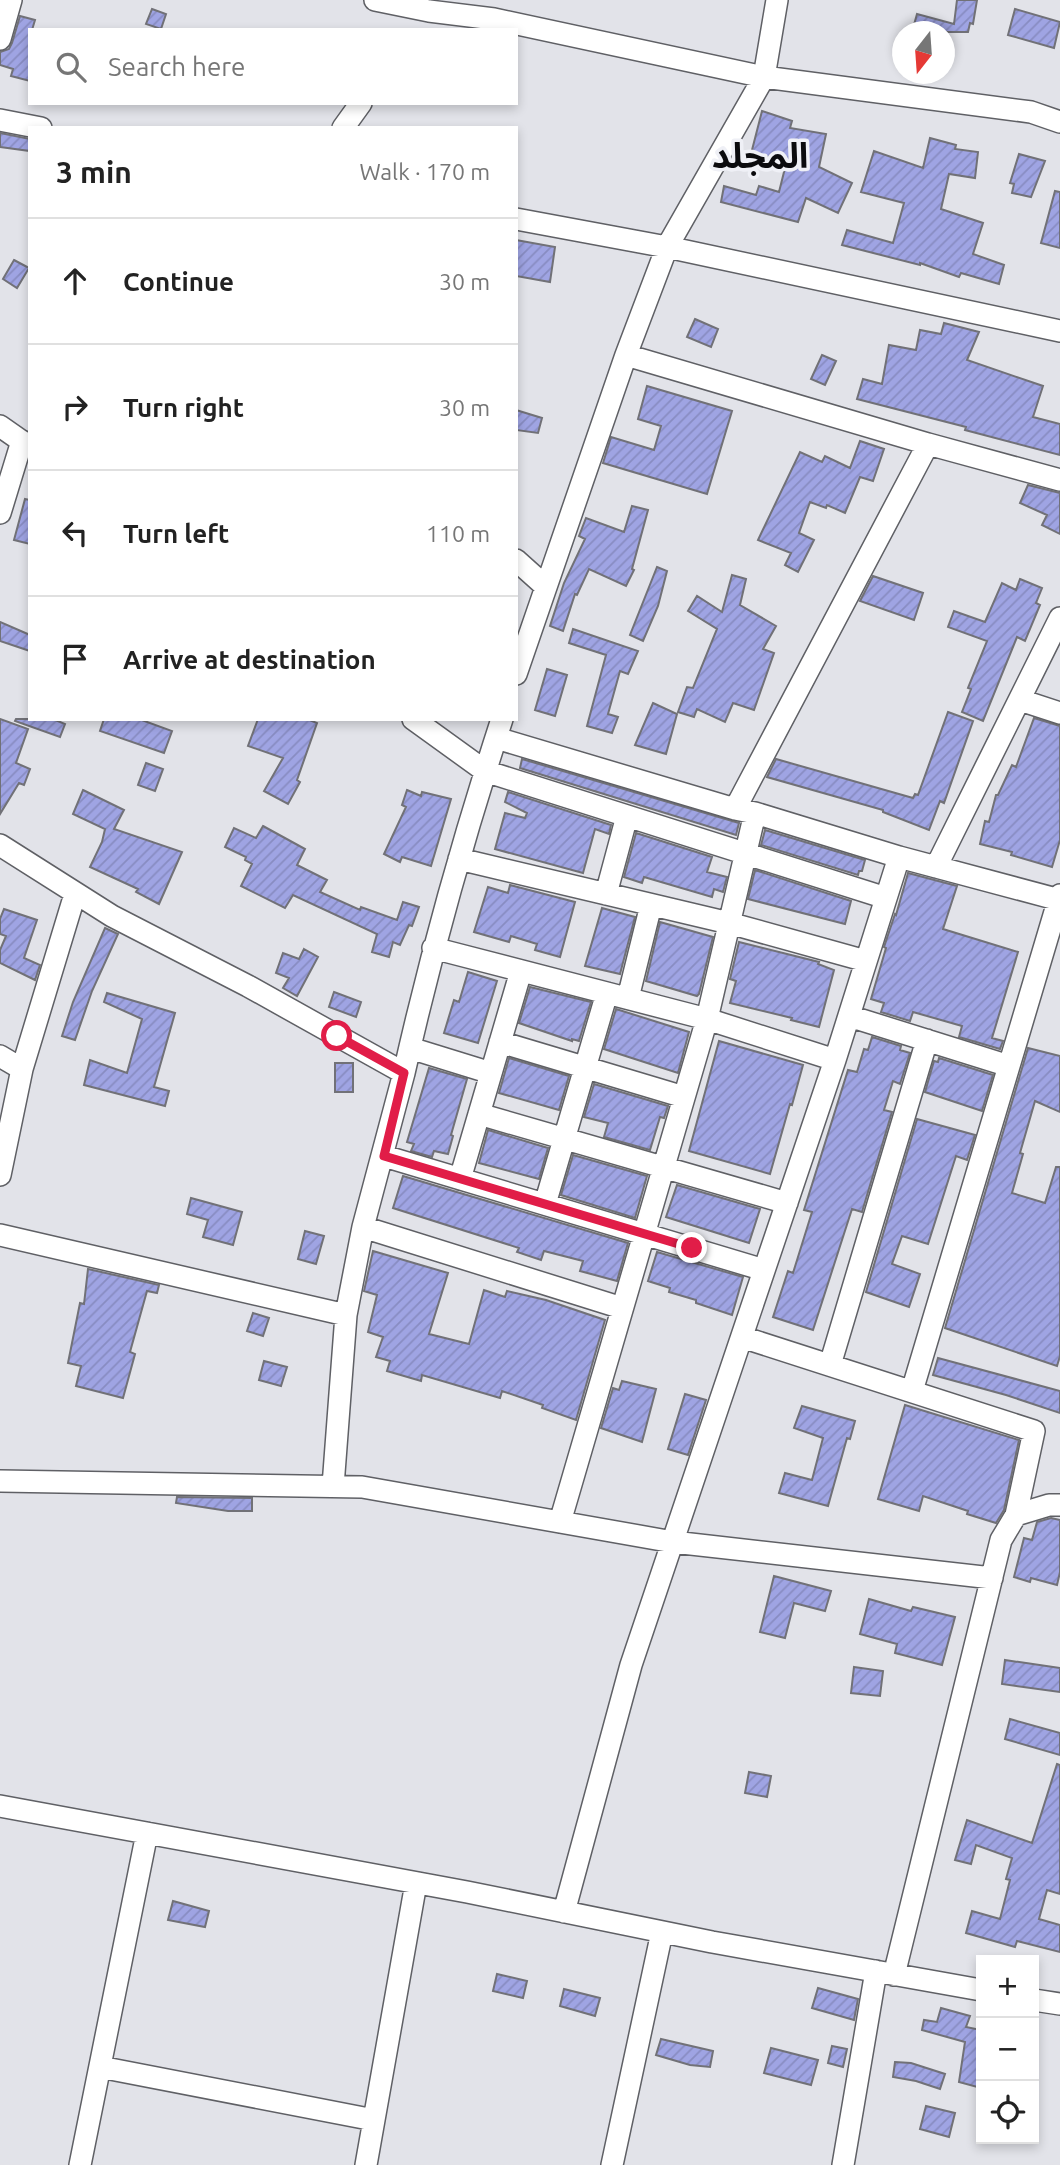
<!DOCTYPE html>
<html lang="en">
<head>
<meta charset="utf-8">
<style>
  :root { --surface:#fff; --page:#f2f2f2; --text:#222; --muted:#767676; --line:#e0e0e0 }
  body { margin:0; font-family:Ubuntu,"Noto Sans Arabic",sans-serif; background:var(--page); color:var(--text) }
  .controls { position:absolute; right:21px; bottom:21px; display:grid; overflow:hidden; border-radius:0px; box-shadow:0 4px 10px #0003 }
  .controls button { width:63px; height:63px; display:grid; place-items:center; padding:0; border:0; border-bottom:2px solid var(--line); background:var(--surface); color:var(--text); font:35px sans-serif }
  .compass { position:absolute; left:892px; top:21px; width:63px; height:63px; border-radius:50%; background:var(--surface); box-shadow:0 4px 10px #0003; rotate:197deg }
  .stop { position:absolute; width:21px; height:21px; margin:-16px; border:5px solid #e11d48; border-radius:50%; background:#fff }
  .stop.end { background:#e11d48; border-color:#fff; box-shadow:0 2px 7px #0008 }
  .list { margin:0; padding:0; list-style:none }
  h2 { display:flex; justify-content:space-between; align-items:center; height:91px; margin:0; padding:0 28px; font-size:30px }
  h2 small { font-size:23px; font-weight:400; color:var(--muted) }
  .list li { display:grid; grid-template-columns:46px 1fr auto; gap:21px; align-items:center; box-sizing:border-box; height:126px; padding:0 28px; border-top:2px solid var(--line) }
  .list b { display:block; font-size:26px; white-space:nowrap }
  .list em { font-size:23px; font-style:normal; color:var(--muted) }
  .icon { flex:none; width:38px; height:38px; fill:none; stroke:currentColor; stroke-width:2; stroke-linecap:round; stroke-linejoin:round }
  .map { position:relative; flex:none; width:1060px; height:2165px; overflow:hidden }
  .search { position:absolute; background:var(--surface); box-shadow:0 4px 10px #0003; left:28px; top:28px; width:490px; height:77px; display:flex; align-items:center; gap:18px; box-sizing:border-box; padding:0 24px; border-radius:0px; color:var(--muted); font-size:26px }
  .panel { position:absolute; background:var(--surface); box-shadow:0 4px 10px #0003; left:28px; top:126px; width:490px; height:595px; border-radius:0px }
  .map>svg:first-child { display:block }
</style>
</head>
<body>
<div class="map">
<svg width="1060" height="2165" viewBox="0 0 1060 2165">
  <defs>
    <pattern id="building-hatch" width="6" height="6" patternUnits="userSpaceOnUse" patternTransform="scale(1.75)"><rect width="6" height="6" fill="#9fa4e3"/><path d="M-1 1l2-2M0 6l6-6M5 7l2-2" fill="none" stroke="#888cc2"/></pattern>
  </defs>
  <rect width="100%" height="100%" fill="#e2e3e9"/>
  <!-- building -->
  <path fill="url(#building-hatch)" stroke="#717177" stroke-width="2" d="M957,0H977L973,24L970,23L968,32H912L917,14L954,24Z
    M152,9L166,14L161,29L146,24Z
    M1015,9L1060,22L1054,48L1008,35Z
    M20,16L35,20L32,30H30V81L11,76L13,69L0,65V52L9,49L12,43Z
    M762,111L792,121L790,128L826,134L819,167L852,183L838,213L806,198L798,222L721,202L724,186L756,195L759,186L779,192L787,160L751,154Z
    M0,133L30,139V151L0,147Z
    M930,138L956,145L955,149L978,152L975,178L949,174L941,209L983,223L973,254L1004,265L999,284L961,273L959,277L920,263V265L842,245L847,230L893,243L904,203L861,192L874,151L923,168Z
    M1019,154L1045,161L1031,197L1012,193L1014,184L1010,183Z
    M1055,191L1060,192V248L1041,243Z
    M516,240L555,247L550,282L516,276Z
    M14,260L29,268L17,288L3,279Z
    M695,319L718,329L711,347L687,337Z
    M944,323L979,332L967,360L1043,386L1033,417L1060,424V455L965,430L966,427L857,399L863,379L882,384L889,345L916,350L920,330L941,334Z
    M822,355L836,361L825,385L811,379Z
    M647,386L732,411L707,494L603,463L611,437L654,450L661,426L638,419Z
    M516,410L542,418L538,433L516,430Z
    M860,441L884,449L873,481L860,477L845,513L827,505L826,508L810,502L799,533L814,540L798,572L785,565L791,553L758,540L800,452L822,462L825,456L850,468Z
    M1028,485L1060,493V534L1042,525L1047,515L1020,503Z
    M25,499L30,500V544L14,540Z
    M632,506L648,510L632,569L634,570L626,586L589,569L577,595L575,594L563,631L550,626L564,583L585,539L579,536L586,518L624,532Z
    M657,567L667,571L658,606L643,641L630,635Z
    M732,575L746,579L740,605L776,626L763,649L774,653L754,710L733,703L725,722L697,709L694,717L678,712L687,687L693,688L717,629L688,611L697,596L722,612Z
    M873,576L923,593L914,620L860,601Z
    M1020,579L1042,588L1036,603L1040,605L1025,641L1017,637L983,721L962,712L971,689L968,688L987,641L948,627L954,611L985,622L1002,583L1016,590Z
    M0,622L30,635V651L0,641Z
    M573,629L638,651L628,674L620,671L608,714L618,717L612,733L587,726L606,655L569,643Z
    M547,669L567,675L555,716L535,710Z
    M653,703L677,714L666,754L635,745Z
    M948,712L973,721L944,803L940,801L929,830L883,812V810L767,777L776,759L913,798L915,794L918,795Z
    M1034,718L1060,726V840L1052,867L1011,855L1012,852L980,844L985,821L989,822L996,795H998L1012,765L1016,767Z
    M0,719L28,729L16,763L30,769L24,785L19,783L0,814Z
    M16,719H53L65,724L60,737L15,721Z
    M104,719H139L172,731L164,753L100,731Z
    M258,719H307L317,723L297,780L300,782L288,804L264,791L283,758L248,746Z
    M522,759L739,823L736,835L520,768Z
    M146,763L163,769L155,791L138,785Z
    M83,790L124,810L114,829L182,852L159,904L136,892L138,889L90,867L102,842L105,829L73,814Z
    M407,790L421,796L422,792L451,799L431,866L402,857L400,862L384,854L406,807L402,805Z
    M508,792L611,825L609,834L595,829L583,873L495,849L505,813L525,818L527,813L505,802Z
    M263,826L305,849L297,865L327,880L320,892L360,910L361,907L397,920L403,902L419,907L412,926L409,925L400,945L393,942L389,957L372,952L377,934L293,895L285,908L241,886L252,864L245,860L246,857L225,847L234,828L256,838Z
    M765,830L865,860L862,871H859L858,875L761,845Z
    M636,833L712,857L707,872L727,877L723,892L714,889L712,897L644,877L642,883L624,877Z
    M755,870L851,901L845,924L748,899Z
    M908,873L957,886L943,929L1018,952L992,1038L1003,1041L1000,1049L959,1037L962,1026L913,1012L910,1021L881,1012L884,1003L871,999L886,948L884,947L895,914L896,915Z
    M510,885L575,902L560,957L535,950L537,944L511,936L509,942L474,932L488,887L508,893Z
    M602,908L635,917L620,974L585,966Z
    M4,909L37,920L24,958L40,965L35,980L0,963V950L6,936L0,934V919Z
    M660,922L713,937L699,994L697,996L646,981Z
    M105,928L118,934L92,991L75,1040L62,1036L73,1002Z
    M739,942L819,962L818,964L834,970L819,1027L791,1020L792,1018L730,1003L736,981L730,979Z
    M304,949L318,957L297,996L283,988L289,978L276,973L283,953L299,959Z
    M468,972L497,981L478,1043L444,1033L454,1000L459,1002Z
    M530,987L591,1002L579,1041L572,1039V1041L519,1023Z
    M334,992L361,1002L356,1017L329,1007Z
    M107,993L175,1013L154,1087L169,1091L165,1106L84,1085L90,1060L127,1073L142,1019L104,1002Z
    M616,1009L689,1032L678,1073L604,1049Z
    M872,1037L901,1046L900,1050L910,1053L900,1084L893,1081L884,1110L892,1112L862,1212L852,1209L813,1330L773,1317L788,1271L793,1273L812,1212L804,1210L848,1070L857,1072L864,1049L868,1050Z
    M719,1041L803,1065L792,1105L790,1104L770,1174L689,1151Z
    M1028,1048L1060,1056V1112L1035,1101L1020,1153L1023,1154L1012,1193L1045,1203L1056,1167H1060V1356L1057,1366L945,1328Z
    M509,1058L569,1076L559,1110L499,1093Z
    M939,1058L993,1075L982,1111L925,1092L934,1061L938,1062Z
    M335,1063H353V1092H335Z
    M429,1068L467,1079L451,1135L453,1136L448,1154L434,1151L432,1157L411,1151L414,1144L407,1142Z
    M594,1084L668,1106L664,1118L660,1117L650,1150L604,1137L608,1123L584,1117Z
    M917,1119L975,1135L967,1160L956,1156L928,1244L902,1236L892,1264L920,1274L909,1307L866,1292Z
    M488,1130L548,1148L539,1179L479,1163Z
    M573,1155L647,1176L635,1218L561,1195Z
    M403,1176L628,1243L617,1281L580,1271L583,1261L544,1251L541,1260L517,1252L519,1248L393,1208Z
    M677,1185L760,1209L749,1243L666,1217Z
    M191,1198L242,1212L233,1245L203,1237L208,1220L187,1214Z
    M305,1231L324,1236L316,1264L298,1259Z
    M373,1251L448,1273L429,1334L469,1344L484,1290L505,1297L507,1291L546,1300L605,1320L576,1420L542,1408L543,1405L502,1391L500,1398L422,1375L421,1381L387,1371L390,1361L376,1357L383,1337L368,1332L377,1295L364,1291Z
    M657,1252L743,1277L732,1315L696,1303V1300L669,1292L670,1288L648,1281Z
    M88,1269L159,1285L157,1293L147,1291L130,1352L135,1354L123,1398L76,1386L81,1366L68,1363L80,1303L84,1304Z
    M253,1313L269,1318L263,1336L247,1331Z
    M938,1358L1060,1391V1413L1006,1395L933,1375Z
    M264,1361L287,1367L281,1386L259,1380Z
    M622,1381L656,1389L642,1442L601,1428L613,1388L619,1390Z
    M685,1394L706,1400L688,1455L668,1449Z
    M905,1405L1019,1440L1004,1510L996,1523L967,1514L968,1511L923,1496L919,1511L878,1499Z
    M802,1406L855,1421L850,1439L847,1438L828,1506L779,1493L785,1473L812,1480L823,1438L794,1428Z
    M177,1497L252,1498V1511H228L176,1503Z
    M1051,1518L1060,1520V1572L1057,1585L1031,1578L1030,1582L1014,1577L1024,1538L1032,1540L1037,1522Z
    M774,1576L831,1591L825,1611L794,1603L785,1638L760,1632Z
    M869,1599L911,1611L913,1607L955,1617L942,1665L895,1653L897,1644L860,1634Z
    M1005,1660L1060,1668V1692L1002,1684Z
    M854,1667L883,1671L880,1696L851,1693Z
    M1010,1719L1060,1733V1755L1005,1739Z
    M1057,1764L1060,1765V1894L1047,1890L1039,1919L1060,1925V1952L1017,1941L1015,1947L966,1933L972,1911L1000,1919L1010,1880L1006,1879L1012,1858L976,1845L971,1864L955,1860L967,1820L1032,1843Z
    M749,1772L771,1776L767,1797L745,1793Z
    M173,1901L209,1911L205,1927L168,1920Z
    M497,1974L527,1981L523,1998L493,1991Z
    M818,1988L858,1999L854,2020L812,2008Z
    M564,1989L600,1998L595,2016L560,2006Z
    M941,2008L970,2016L966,2027L981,2030V2088L959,2082L965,2042L922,2030L924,2020L937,2022Z
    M661,2039L713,2051L710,2067L690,2065L656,2055Z
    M832,2046L847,2049L843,2067L828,2063Z
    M771,2048L818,2060L811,2085L764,2073Z
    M895,2062L911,2063L945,2074L940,2089L916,2081L893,2077Z
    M926,2106L955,2113L949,2137L920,2129Z"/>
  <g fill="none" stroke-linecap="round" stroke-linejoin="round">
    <defs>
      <path id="minor" d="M375,0L429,11L494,19L764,77L1031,112L1060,122
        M0,39L11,0
        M0,120L41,128
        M343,128L361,103
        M516,219L667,247L1060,331
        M626,355L928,444
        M0,426L30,447
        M0,513L22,441
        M516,560L545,586
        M516,674L626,355L667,247L764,77L777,0
        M1020,700L1060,713
        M413,719L485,771L886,898
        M496,738L735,809L755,813L899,857L1060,900
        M735,809L928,444L1060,480
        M0,845L112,916L248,986L404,1073C431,953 464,836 502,719
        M459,859L729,923L866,961
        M936,867L1060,618
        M606,894L627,816
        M433,948L707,1019L835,1060
        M628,998L651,905
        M849,1016L1009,1066
        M500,1042L684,1097
        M410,1048L491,1073
        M0,1056L22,1069
        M479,1114L787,1203
        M384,1156L764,1270
        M0,1175L22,1069L75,894
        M460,1179L521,971
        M545,1204L607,993
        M363,1227L404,1073
        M0,1235L346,1315
        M742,1337L1034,1431L1016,1515
        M830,1365L927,1040
        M912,1391L1060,895
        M0,1481L362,1487L673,1542L992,1578
        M333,1486L346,1315L363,1227L622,1308
        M560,1522L707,1019L755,813
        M0,1806L467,1892L712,1942L981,1990
        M564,1912L631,1665L835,1060L899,857
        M894,1975L1001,1540L1016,1515L1049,1505H1060
        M1034,2000L1060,2004
        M100,2067L374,2120
        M80,2165L147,1833
        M366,2165L416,1883
        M612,2165L662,1932
        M843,2165L876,1971"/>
    </defs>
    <!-- minor casing -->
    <use href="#minor" stroke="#5f6065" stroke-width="24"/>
    <!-- minor -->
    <use href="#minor" stroke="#fff" stroke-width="21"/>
  </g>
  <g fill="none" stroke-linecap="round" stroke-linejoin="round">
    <!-- route -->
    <path stroke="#e11d48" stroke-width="9" d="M337,1036L404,1073L384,1156L692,1248"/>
  </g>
  <g text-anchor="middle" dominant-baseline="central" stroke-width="7" stroke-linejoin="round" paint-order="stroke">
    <!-- town labels -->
    <g font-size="35" font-weight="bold" fill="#0b0b0e" stroke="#eff0f6">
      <text x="760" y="155">المجلد</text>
    </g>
  </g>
</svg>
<div class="controls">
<button>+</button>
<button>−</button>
<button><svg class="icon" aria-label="locate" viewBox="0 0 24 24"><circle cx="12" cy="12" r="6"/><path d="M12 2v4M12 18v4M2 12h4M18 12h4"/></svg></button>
</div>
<svg class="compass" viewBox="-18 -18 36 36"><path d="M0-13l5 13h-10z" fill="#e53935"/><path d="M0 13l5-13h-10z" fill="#767676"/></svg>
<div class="stop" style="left:337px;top:1036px"></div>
<div class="stop end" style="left:692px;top:1248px"></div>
<div class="search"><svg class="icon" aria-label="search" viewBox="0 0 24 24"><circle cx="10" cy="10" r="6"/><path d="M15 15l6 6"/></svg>Search here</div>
<section class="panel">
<h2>3 min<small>Walk · 170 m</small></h2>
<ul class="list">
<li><svg class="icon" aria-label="ahead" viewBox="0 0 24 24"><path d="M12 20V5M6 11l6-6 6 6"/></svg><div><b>Continue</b></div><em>30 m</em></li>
<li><svg class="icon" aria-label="right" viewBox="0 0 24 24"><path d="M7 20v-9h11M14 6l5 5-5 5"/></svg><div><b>Turn right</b></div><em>30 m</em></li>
<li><svg class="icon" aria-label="left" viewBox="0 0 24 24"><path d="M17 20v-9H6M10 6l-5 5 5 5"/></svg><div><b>Turn left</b></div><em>110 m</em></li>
<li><svg class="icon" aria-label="arrive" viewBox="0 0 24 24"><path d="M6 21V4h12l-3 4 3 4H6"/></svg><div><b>Arrive at destination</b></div></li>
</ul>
</section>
</div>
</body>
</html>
